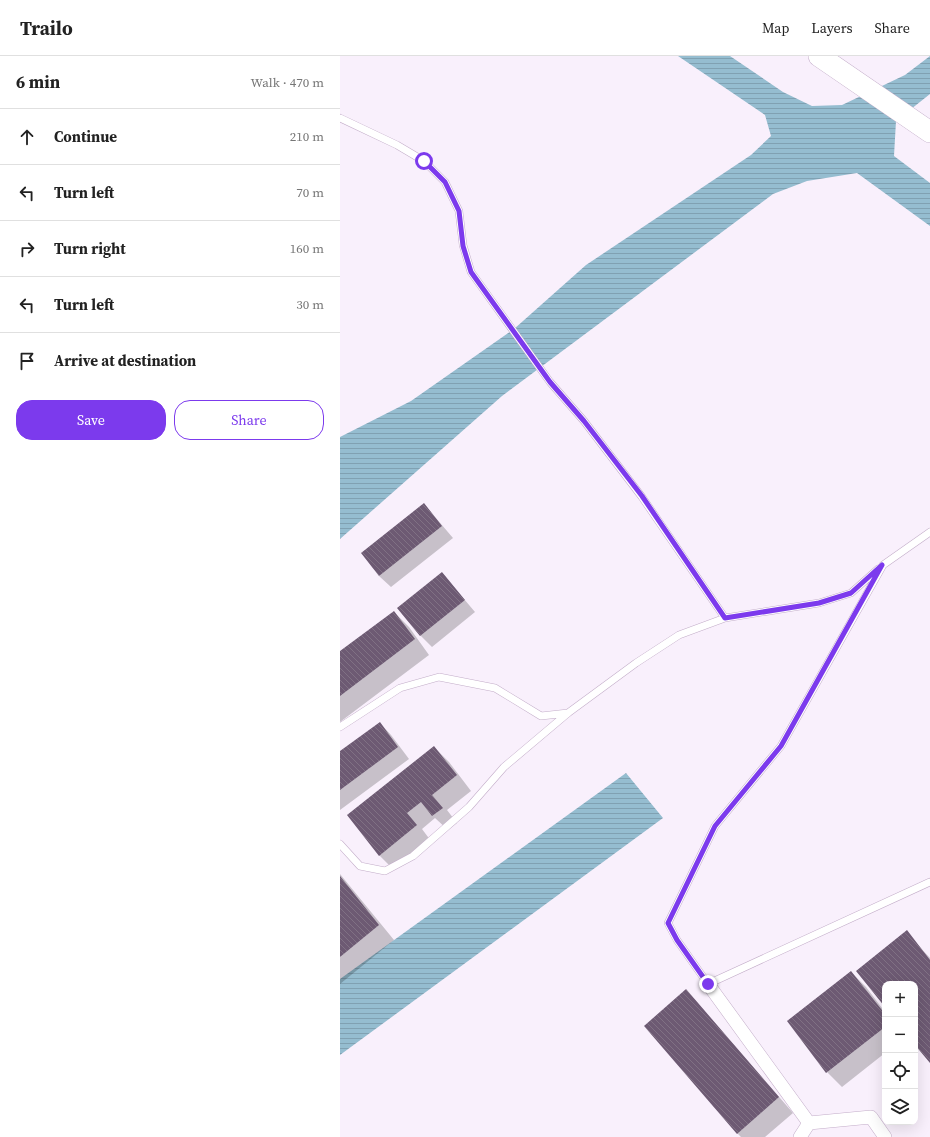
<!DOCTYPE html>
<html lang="en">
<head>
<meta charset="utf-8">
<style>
  :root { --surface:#fff; --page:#f2f2f2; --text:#222; --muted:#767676; --line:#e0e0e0; --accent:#7c3aed }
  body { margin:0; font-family:"Source Serif 4",serif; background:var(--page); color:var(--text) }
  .controls { position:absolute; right:12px; bottom:12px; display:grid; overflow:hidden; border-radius:8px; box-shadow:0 4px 16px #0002 }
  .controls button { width:36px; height:36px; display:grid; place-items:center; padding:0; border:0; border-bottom:1px solid var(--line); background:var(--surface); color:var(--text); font:20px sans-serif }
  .stop { position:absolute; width:12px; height:12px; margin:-9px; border:3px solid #7c3aed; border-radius:50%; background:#fff }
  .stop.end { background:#7c3aed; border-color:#fff; box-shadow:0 1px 4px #0008 }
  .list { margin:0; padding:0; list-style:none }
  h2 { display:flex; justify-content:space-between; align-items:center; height:52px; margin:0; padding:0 16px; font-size:17px }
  h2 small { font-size:13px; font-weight:400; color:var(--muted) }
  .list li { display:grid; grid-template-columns:26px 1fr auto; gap:12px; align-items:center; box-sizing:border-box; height:56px; padding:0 16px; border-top:1px solid var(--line) }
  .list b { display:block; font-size:15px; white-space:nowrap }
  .list em { font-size:13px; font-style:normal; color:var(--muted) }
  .actions { display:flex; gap:8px; padding:12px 16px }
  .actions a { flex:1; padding:9px 0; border:1px solid var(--accent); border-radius:16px; text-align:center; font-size:14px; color:var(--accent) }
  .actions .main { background:var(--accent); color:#fff }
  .icon { flex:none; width:22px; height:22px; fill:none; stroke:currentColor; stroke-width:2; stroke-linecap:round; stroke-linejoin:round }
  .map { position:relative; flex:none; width:590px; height:1081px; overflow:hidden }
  header { display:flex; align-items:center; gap:24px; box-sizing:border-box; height:56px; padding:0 20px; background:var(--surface); border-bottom:1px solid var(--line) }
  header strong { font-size:19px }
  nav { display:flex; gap:22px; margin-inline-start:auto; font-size:14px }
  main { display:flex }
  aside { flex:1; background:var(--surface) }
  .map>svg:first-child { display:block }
</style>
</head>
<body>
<header>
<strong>Trailo</strong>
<nav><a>Map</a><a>Layers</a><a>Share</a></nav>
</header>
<main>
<aside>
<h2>6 min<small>Walk · 470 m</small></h2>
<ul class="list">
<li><svg class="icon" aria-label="ahead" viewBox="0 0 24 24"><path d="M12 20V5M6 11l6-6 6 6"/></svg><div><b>Continue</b></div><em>210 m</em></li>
<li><svg class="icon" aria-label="left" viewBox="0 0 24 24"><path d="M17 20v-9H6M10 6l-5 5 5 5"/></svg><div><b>Turn left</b></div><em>70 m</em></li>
<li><svg class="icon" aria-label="right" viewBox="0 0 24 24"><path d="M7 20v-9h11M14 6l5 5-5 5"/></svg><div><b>Turn right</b></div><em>160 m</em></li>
<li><svg class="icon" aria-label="left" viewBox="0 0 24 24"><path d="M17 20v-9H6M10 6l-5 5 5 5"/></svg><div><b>Turn left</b></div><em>30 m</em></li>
<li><svg class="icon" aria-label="arrive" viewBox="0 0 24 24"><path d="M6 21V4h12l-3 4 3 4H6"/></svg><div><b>Arrive at destination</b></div></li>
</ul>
<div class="actions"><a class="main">Save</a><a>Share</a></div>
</aside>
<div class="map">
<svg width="590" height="1081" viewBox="0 0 590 1081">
  <defs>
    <pattern id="water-rules" width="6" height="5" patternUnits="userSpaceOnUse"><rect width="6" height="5" fill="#95bdd0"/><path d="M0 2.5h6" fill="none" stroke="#80a1b2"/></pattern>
    <pattern id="building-back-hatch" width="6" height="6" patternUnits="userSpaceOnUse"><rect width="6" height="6" fill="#6d5a73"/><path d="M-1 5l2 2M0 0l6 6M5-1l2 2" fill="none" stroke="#807184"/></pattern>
  </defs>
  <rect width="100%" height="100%" fill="#f9f0fc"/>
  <!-- water -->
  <path fill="url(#water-rules)" d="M338,0H390L443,36L472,50L502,49L565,19L590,0V38L556,65L554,100L590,127V170L517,117L467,125L433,138L162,340L0,483V381L71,345L174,273L246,209L411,99L431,80L425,59Z
    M286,717L323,762L0,999V923Z"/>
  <!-- shadow -->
  <path fill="#0003" d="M84,448L113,482L51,531L39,520Z
    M102,517L135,556L92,591L80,579Z
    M54,556L69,571L89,599L0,666V597Z
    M40,667L51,679L69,703L0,754V697Z
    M94,691L109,706L131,735L107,754L117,767L108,774L95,762L82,773L91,785L54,814L39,799Z
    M0,818L54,884L0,928Z
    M566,876L590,902V1006L575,987V928H545V950L517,915Z
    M511,916L526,931L545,956V997L502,1031L487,1016Z
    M346,934L453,1057L425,1081H401L397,1077Z"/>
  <!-- building -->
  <path fill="url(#building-back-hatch)" d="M84,447L102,470L39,520L21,497Z
    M102,516L125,544L80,580L57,552Z
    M54,555L75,583L0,640V595Z
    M40,666L58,691L0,734V695Z
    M94,690L117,719L92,739L103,752L92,760L81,746L67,757L77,769L39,800L7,759Z
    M0,820L39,869L0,901Z
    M567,874L590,904V1007L575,989V928H545V951L516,915Z
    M511,915L545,958V971L486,1017L447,965Z
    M346,933L439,1041L397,1078L304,970Z"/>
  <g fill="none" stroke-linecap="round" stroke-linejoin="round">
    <defs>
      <path id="lane" d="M0,62L57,89L84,105L105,126L119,155L123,189L131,216L210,326L244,365L302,441L385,562
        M590,476L543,509L441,690L375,770L328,867L337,884L368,928L590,826
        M0,671L60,632L99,621L155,632L201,660L228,657
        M0,788L20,810L45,815L73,800L129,751L164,711L228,657L296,607L339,579L385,562L479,547L511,537L538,513"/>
      <path id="street" d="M368,928L469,1067L531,1061L545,1081
        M460,1081L469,1067"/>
      <path id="primary" d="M479,0L590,76"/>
    </defs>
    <!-- lane casing -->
    <use href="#lane" stroke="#c3adc9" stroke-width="8"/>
    <!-- street casing -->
    <use href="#street" stroke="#c3adc9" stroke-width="14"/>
    <!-- primary casing -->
    <use href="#primary" stroke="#c3adc9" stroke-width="22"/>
    <!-- lane -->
    <use href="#lane" stroke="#fff" stroke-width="7"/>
    <!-- street -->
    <use href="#street" stroke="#fff" stroke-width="13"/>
    <!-- primary -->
    <use href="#primary" stroke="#fff" stroke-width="21"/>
  </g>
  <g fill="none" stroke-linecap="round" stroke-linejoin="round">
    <!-- route -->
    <path stroke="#7c3aed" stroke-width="5" d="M84,105L105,126L119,155L123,190L131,216L210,326L244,365L302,440L385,562L479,547L511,537L542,509L441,690L375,770L328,867L337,884L368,928"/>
  </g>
</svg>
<div class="controls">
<button>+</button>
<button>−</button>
<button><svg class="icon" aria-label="locate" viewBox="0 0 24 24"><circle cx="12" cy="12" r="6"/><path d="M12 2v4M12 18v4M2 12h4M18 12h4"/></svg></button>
<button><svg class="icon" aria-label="layers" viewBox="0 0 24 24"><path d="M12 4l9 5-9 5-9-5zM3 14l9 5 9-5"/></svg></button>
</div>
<div class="stop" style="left:84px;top:105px"></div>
<div class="stop end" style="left:368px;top:928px"></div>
</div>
</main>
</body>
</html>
